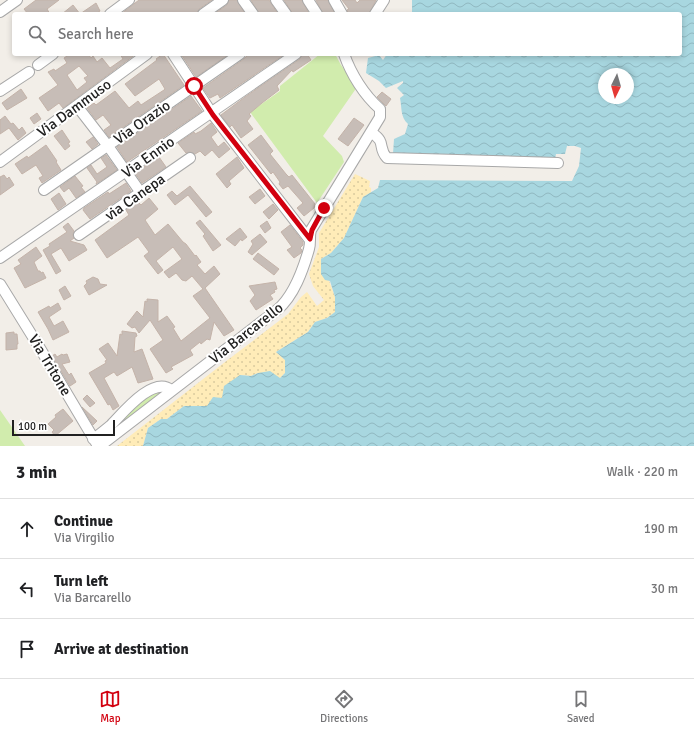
<!DOCTYPE html>
<html lang="en">
<head>
<meta charset="utf-8">
<style>
  :root { --surface:#fff; --page:#f2f2f2; --text:#202124; --muted:#757577; --line:#e0e0e0; --accent:#d2000f }
  body { margin:0; font-family:Signika,sans-serif; background:var(--page); color:var(--text) }
  .compass { position:absolute; left:598px; top:68px; width:36px; height:36px; border-radius:50%; background:var(--surface); box-shadow:0 2px 6px #0003; rotate:185deg }
  .scale { position:absolute; left:12px; bottom:10px; width:103px; box-sizing:border-box; padding-left:4px; border:2px solid #212121; border-top:0; font-size:11px; line-height:14px; white-space:nowrap; color:#212121; -webkit-text-stroke:3px #fff; paint-order:stroke }
  .stop { position:absolute; width:12px; height:12px; margin:-9px; border:3px solid #d2000f; border-radius:50%; background:#fff }
  .stop.end { background:#d2000f; border-color:#fff; box-shadow:0 1px 4px #0008 }
  .list { margin:0; padding:0; list-style:none }
  h2 { display:flex; justify-content:space-between; align-items:center; height:52px; margin:0; padding:0 16px; font-size:17px }
  h2 small { font-size:13px; font-weight:400; color:var(--muted) }
  .list li { display:grid; grid-template-columns:26px 1fr auto; gap:12px; align-items:center; box-sizing:border-box; height:60px; padding:0 16px; border-top:1px solid var(--line) }
  .list b { display:block; font-size:15px; white-space:nowrap }
  .list p { margin:0; font-size:13px; white-space:nowrap; color:var(--muted) }
  .list em { font-size:13px; font-style:normal; color:var(--muted) }
  .icon { flex:none; width:22px; height:22px; fill:none; stroke:currentColor; stroke-width:2; stroke-linecap:round; stroke-linejoin:round }
  .map { position:relative; flex:none; width:694px; height:446px; overflow:hidden }
  .search { position:absolute; background:var(--surface); box-shadow:0 2px 6px #0003; left:12px; right:12px; top:12px; height:44px; display:flex; align-items:center; gap:10px; box-sizing:border-box; padding:0 14px; border-radius:4px; color:var(--muted); font-size:15px }
  .sheet { height:232px; background:var(--surface) }
  nav { display:flex; justify-content:space-around; align-items:center; box-sizing:border-box; height:56px; border-top:1px solid var(--line); background:var(--surface); font-size:11px; color:var(--muted) }
  nav a { display:grid; justify-items:center; gap:2px }
  nav .on { color:var(--accent) }
  .map>svg:first-child { display:block }
</style>
</head>
<body>
<div class="map">
<svg width="694" height="446" viewBox="0 0 694 446">
  <defs>
    <pattern id="sand-dots" width="8" height="8" patternUnits="userSpaceOnUse"><rect width="8" height="8" fill="#ffecb8"/><path d="M2 2h.1M6 6h.1" fill="none" stroke="#daca9e" stroke-width="1.8" stroke-linecap="round"/></pattern>
    <pattern id="water-waves" width="16" height="10" patternUnits="userSpaceOnUse"><rect width="16" height="10" fill="#a8d7e0"/><path d="M0 5q4-4 8 0t8 0" fill="none" stroke="#90b8c0"/></pattern>
  </defs>
  <rect width="100%" height="100%" fill="#f2eee8"/>
  <!-- grass -->
  <path fill="#d1ecad" d="M320,54H335L341,65L355,83V90L323,136L342,156L344,162L317,203L250,112L280,91V86Z
    M158,392L160,394L110,433L141,400Z
    M0,410L25,446H0Z"/>
  <!-- sand -->
  <path fill="url(#sand-dots)" d="M355,174L370,181L369,187L371,188V193L363,197L344,238L331,253L321,259L335,297V312L327,318L315,322L308,332L276,352L285,360V373L280,378L258,373L251,376L240,375L222,398L207,406H184L167,419H161L148,428L143,446H117L225,362L288,314L301,297L307,292L317,306L324,300L313,286L309,274L319,247V233Z"/>
  <!-- water -->
  <path fill="url(#water-waves)" fill-rule="evenodd" d="M412,0H694V446H143L148,428L161,419H167L184,406H207L213,397L222,398L224,386L240,375L251,376L258,373L270,371L280,378L285,373V360L276,352L308,332L315,322L327,318L335,312V297L330,281L325,280L321,274V259L331,253L344,238L363,197L378,188L380,180L572,181L579,166L581,148L575,146H567L565,154H556L555,159L393,154L394,139L405,134L408,124C400,117 402,107 400,98L404,95L397,88L403,83V81L386,88L379,81L366,73L368,58L379,55L383,60L387,54H680V14H412ZM604,74H628V98H604Z"/>
  <!-- building -->
  <path fill="#c7bdb7" stroke="#c4b3a9" fill-rule="evenodd" d="M36,0H59L47,9L50,14H28L24,9Z
    M139,0H212L199,9L197,14H121Z
    M229,0H237L245,14H214L227,5Z
    M251,0H269L278,14H259Z
    M284,0H302L309,14H293Z
    M316,0H328L335,14H323Z
    M342,0H355L357,3L360,0H376L369,14H348L347,10L349,9Z
    M96,3L100,11L95,14H62L73,5L80,14Z
    M70,54H88L91,58L93,56L97,62L102,58L110,68L123,59L120,54H136L63,108L59,103L48,111L39,98L58,85L48,72L54,69L55,71L67,63L64,58ZM79,66L88,76L84,78L87,82L77,90L67,75Z
    M163,54L184,85L109,137L104,130L111,125L103,115L96,120L87,108L94,103L96,105L115,91L129,108L138,101L141,105L164,90L165,89L159,79L135,96L125,84L157,60L156,59Z
    M181,54H229L196,77Z
    M249,54H285L220,98L218,94L210,98L203,88L244,59Z
    M302,54H307L311,60L293,72L292,70L277,86L279,90L262,103L249,114L251,116L247,121L253,129L241,138L232,125L230,127L221,115L245,97L300,59Z
    M21,89L27,98L7,110L2,103Z
    M382,92L391,99L386,106L377,97Z
    M191,96L202,111L127,162L117,147Z
    M37,113L41,119L34,124L30,118Z
    M5,116L11,124L13,123L19,130L22,127L26,133L18,140L9,128L0,134V120Z
    M354,118L364,125L348,146L338,139Z
    M211,123L217,132L211,137L218,147L224,142L230,149L219,158L212,150L205,156L200,151L195,154L190,152L186,153L178,143L194,132L195,134L201,131Z
    M62,130L70,142L68,143L70,146L65,150L54,136Z
    M261,135L273,151L270,154L286,174L289,177L292,175L315,204L314,208L304,216L297,208L303,203L288,186L283,189L279,184L280,182L273,172L271,174L248,145Z
    M93,137L98,144L92,149L86,142Z
    M46,145L57,161L56,162L61,170L42,183L39,178L43,176L36,165L22,174L15,164L27,156L28,158Z
    M106,155L117,170L96,184L97,182L87,168L91,165L97,174L107,167L101,158Z
    M159,157L166,167L142,183L135,173Z
    M237,157L244,168L229,181L231,184L227,188L216,174Z
    M4,175L7,179L9,177L14,185L0,195V177Z
    M75,176L83,186L81,187L85,192L76,198L69,188L64,192L60,187Z
    M126,183L131,191L90,219L83,210L84,208L108,192L109,194Z
    M190,186L212,212L206,217L188,195L175,205L167,195L172,191L177,196Z
    M260,189L265,196L255,204L249,197Z
    M59,193L66,204L58,210L51,199Z
    M149,198L158,209L145,220L155,235L168,224L183,242L186,244L195,256L196,255L201,262L197,265L205,274L214,266L220,274L205,288L234,330L224,336L214,322L210,340L207,339L201,344L200,342L190,350L193,355L171,367L173,369L166,373L150,349L163,340L150,320L139,333L135,327L132,328L127,324L137,311L143,317L145,301L147,302V299L158,300V322L167,316L175,327L173,328L181,341L210,318L193,296L203,289L192,276L186,281L182,280L176,273L169,278L164,272L182,259L173,247L156,261L163,270L158,274L144,256L149,252L138,237L107,258L95,240L129,215L126,210L138,202L141,205Z
    M273,204L278,210L269,219L263,212Z
    M200,220L221,245L213,251L203,236L205,234L196,223Z
    M267,221L271,228L265,233L260,226Z
    M68,223L74,231L73,235L74,238L70,241L84,245L87,250L69,261L61,248L51,254L61,271L56,274L43,250L50,246L49,244L67,232L63,227Z
    M290,225L303,242V245L300,248L302,250L301,253L294,258L287,250L292,247L281,232Z
    M240,228L247,237L242,241L241,239L235,246L226,239Z
    M260,234L267,242L252,255L248,252L253,244L251,241Z
    M36,247L42,256L34,262L38,271H40L41,273L43,272L46,278L25,288L14,268L21,264L18,260Z
    M258,253L279,269L274,275L253,259Z
    M93,277L98,279L100,284L107,285L89,295L84,286L87,283L86,281Z
    M275,282L277,289L274,290L275,292L270,295L273,299L256,310L250,301L255,295L249,286Z
    M65,286L71,296L64,300L59,290Z
    M58,303L61,309L49,317L54,326L63,321L69,332L53,340L48,329L38,312L49,306L50,308Z
    M122,331L136,333L137,336L135,337L134,352L142,349L153,379L138,383L132,367L117,376L114,372L104,378L119,406L113,410L110,404L108,405L89,373L106,363L105,361L107,360L99,349L108,343L117,356L120,334L122,335Z
    M14,332V334H17L18,344H17V349L6,350V333Z
    M55,354L57,357L62,354L63,355L67,354L70,362L62,364L69,375L71,373L76,382L70,386L52,356Z
    M87,395L95,403L90,407L83,399Z
    M82,407L97,421L93,425Z
    M63,409L73,421L55,436L52,432L54,430L48,424L56,417L55,415Z"/>
  <g fill="none" stroke-linecap="round" stroke-linejoin="round">
    <defs>
      <path id="minor" d="M243,0L253,14
        M276,0L286,14
        M308,0L317,14
        M334,0L342,14
        M0,12L17,0
        M110,14L129,0
        M203,14L223,0
        M375,14L384,0
        M173,54L213,115L309,239
        M38,65L53,54
        M0,91L29,72
        M77,106L108,146L141,193
        M372,133C387,143 377,147 387,158L558,163
        M0,162L147,54
        M44,190L240,54
        M79,235L190,158
        M0,258L296,54
        M0,284L41,350L98,446
        M93,439C99,435 105,430 111,425C122,414 153,375 171,390
        M100,446L277,310C294,296 303,270 309,249C311,242 309,236 311,230L380,117V109C364,95 351,74 344,54"/>
    </defs>
    <!-- minor casing -->
    <use href="#minor" stroke="#a8a8a8" stroke-width="12"/>
    <!-- minor -->
    <use href="#minor" stroke="#fff" stroke-width="10"/>
  </g>
  <g fill="none" stroke-linecap="round" stroke-linejoin="round">
    <!-- route -->
    <path stroke="#d2000f" stroke-width="5" d="M194,86L213,115L310,239L312,230L324,208"/>
  </g>
  <g text-anchor="middle" dominant-baseline="central" stroke-width="4" stroke-linejoin="round" paint-order="stroke">
    <!-- street labels -->
    <g font-size="15" fill="#212121" stroke="#fff">
      <text transform="translate(74 108) rotate(-36)">Via Dammuso</text>
      <text transform="translate(142 122) rotate(-35)">Via Orazio</text>
      <text transform="translate(148 157) rotate(-35)">Via Ennio</text>
      <text transform="translate(135 197) rotate(-35)">via Canepa</text>
      <text transform="translate(246 333) rotate(-38)">Via Barcarello</text>
      <text transform="translate(50 365) rotate(59)">Via Tritone</text>
    </g>
  </g>
</svg>
<svg class="compass" viewBox="-18 -18 36 36"><path d="M0-13l5 13h-10z" fill="#e53935"/><path d="M0 13l5-13h-10z" fill="#757577"/></svg>
<div class="scale">100 m</div>
<div class="stop" style="left:194px;top:86px"></div>
<div class="stop end" style="left:324px;top:208px"></div>
<div class="search"><svg class="icon" aria-label="search" viewBox="0 0 24 24"><circle cx="10" cy="10" r="6"/><path d="M15 15l6 6"/></svg>Search here</div>
</div>
<section class="sheet">
<h2>3 min<small>Walk · 220 m</small></h2>
<ul class="list">
<li><svg class="icon" aria-label="ahead" viewBox="0 0 24 24"><path d="M12 20V5M6 11l6-6 6 6"/></svg><div><b>Continue</b><p>Via Virgilio</p></div><em>190 m</em></li>
<li><svg class="icon" aria-label="left" viewBox="0 0 24 24"><path d="M17 20v-9H6M10 6l-5 5 5 5"/></svg><div><b>Turn left</b><p>Via Barcarello</p></div><em>30 m</em></li>
<li><svg class="icon" aria-label="arrive" viewBox="0 0 24 24"><path d="M6 21V4h12l-3 4 3 4H6"/></svg><div><b>Arrive at destination</b></div></li>
</ul>
</section>
<nav>
<a class="on"><svg class="icon" aria-label="map" viewBox="0 0 24 24"><path d="M3 6l6-2 6 2 6-2v14l-6 2-6-2-6 2zM9 4v14M15 6v14"/></svg>Map</a>
<a><svg class="icon" aria-label="directions" viewBox="0 0 24 24"><path d="M12 3l9 9-9 9-9-9zM9 14v-3h6M13 9l2 2-2 2"/></svg>Directions</a>
<a><svg class="icon" aria-label="saved" viewBox="0 0 24 24"><path d="M7 4h10v16l-5-4-5 4z"/></svg>Saved</a>
</nav>
</body>
</html>
